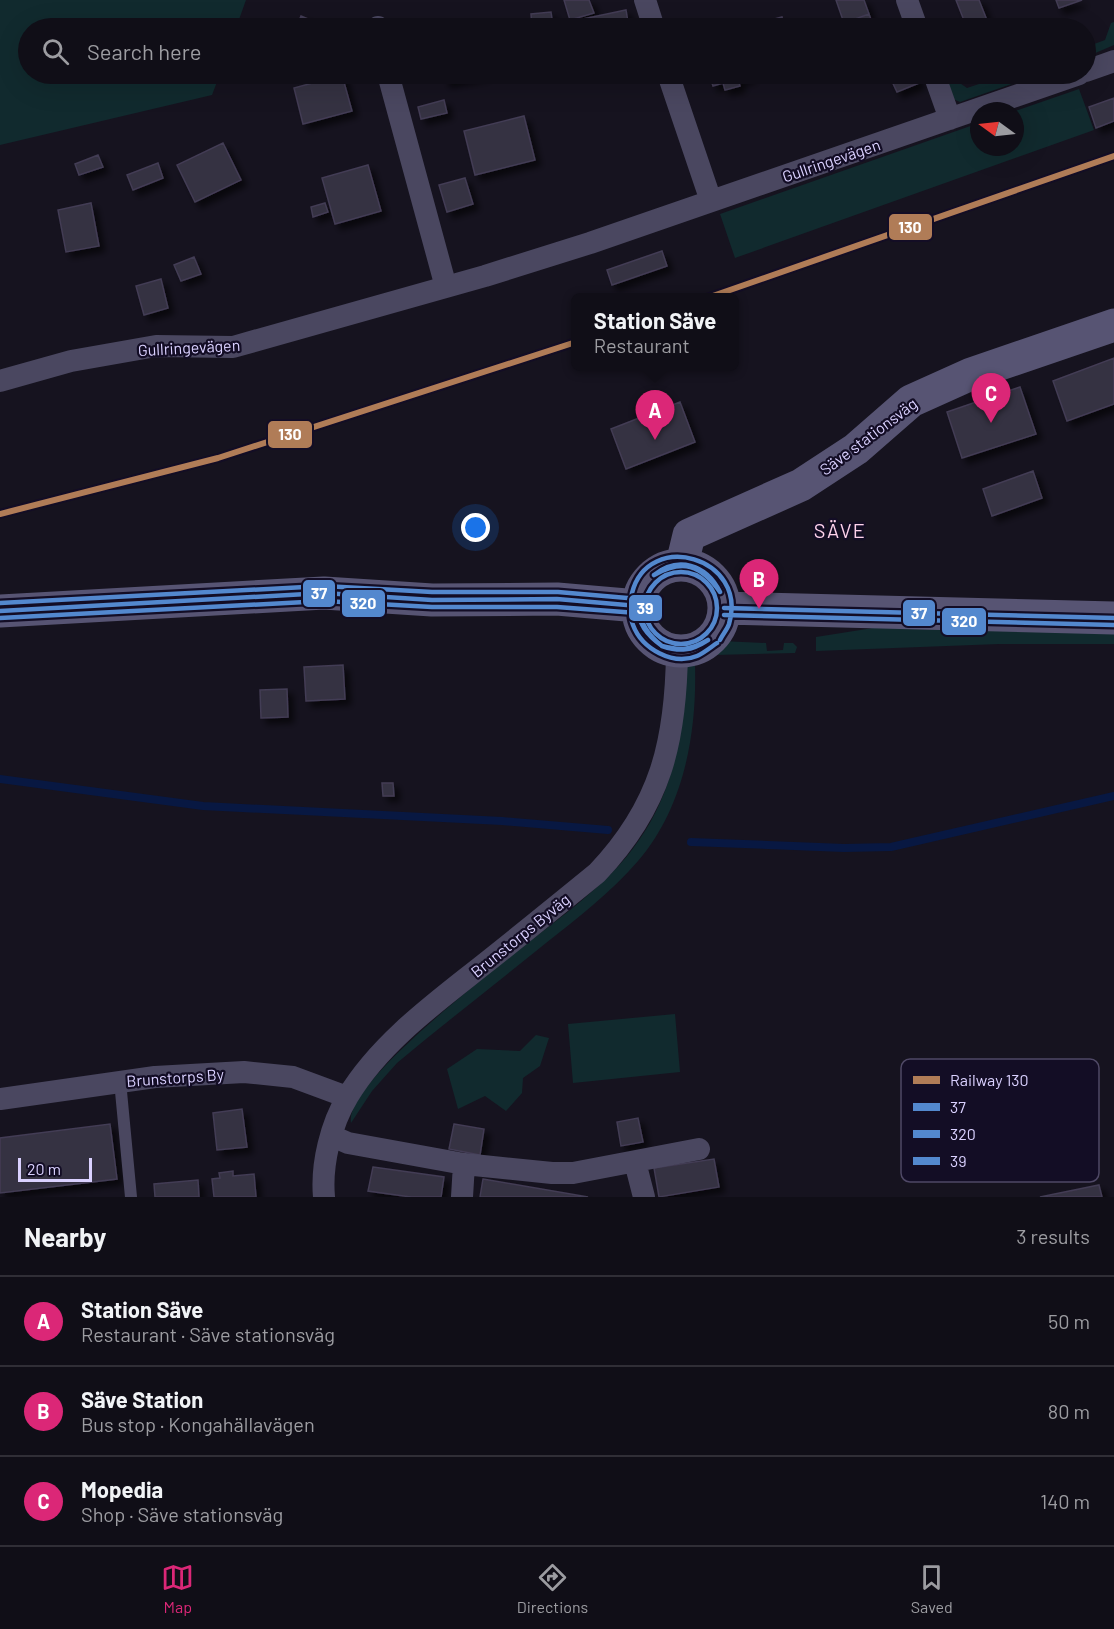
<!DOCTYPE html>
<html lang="en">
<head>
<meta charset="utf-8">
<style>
  :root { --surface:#100e17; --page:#1e1c24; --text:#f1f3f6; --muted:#9c9ca1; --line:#302e36; --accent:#db2777 }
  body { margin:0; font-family:Barlow,sans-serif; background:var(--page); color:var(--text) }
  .compass { position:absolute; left:970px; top:102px; width:54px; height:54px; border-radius:50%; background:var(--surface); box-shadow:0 6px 24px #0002; rotate:285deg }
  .scale { position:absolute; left:18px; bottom:15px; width:74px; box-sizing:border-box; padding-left:6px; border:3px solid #dad1ff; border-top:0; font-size:16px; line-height:21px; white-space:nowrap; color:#dad1ff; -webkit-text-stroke:4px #130d25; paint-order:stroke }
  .you { position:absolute; left:476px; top:528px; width:21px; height:21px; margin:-15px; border:4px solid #fff; border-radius:50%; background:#1a73e8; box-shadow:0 0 0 9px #1a73e833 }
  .badge { display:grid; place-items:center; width:39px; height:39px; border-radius:50%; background:var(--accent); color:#fff; font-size:20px; font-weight:700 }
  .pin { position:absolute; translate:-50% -50px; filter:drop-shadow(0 2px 3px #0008) }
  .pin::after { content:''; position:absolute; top:32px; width:21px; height:18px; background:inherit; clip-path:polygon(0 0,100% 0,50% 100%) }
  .popup { position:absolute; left:571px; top:293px; width:168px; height:78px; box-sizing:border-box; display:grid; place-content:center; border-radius:9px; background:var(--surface); filter:drop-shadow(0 2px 4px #0005); font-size:20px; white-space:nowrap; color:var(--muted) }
  .popup b { font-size:22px; color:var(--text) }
  .popup::after { content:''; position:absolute; left:50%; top:100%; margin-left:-12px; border:12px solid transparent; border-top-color:var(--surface) }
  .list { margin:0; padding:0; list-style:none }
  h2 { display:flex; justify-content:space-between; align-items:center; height:78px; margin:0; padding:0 24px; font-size:26px }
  h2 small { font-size:20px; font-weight:400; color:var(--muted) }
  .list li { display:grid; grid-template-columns:39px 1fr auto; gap:18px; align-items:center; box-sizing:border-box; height:90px; padding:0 24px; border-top:2px solid var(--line) }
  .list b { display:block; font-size:22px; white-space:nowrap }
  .list p { margin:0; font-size:20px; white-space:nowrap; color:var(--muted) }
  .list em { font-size:20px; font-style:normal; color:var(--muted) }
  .icon { flex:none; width:33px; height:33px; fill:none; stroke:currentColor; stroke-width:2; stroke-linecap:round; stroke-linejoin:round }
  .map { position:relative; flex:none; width:1114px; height:1197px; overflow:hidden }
  .search { position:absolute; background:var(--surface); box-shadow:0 6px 24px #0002; left:18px; right:18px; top:18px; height:66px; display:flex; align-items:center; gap:15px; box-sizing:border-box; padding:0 21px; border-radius:33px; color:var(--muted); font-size:22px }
  .sheet { height:348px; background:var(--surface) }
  nav { display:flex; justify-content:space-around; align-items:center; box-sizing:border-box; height:84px; border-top:2px solid var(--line); background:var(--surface); font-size:16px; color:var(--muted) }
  nav a { display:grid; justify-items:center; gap:3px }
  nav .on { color:var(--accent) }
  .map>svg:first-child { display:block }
</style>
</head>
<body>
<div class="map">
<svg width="1114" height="1197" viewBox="0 0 1114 1197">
  <defs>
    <filter id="shadow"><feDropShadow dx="5.5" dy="5.5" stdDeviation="3" flood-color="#0009"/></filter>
  </defs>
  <rect width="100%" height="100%" fill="#16131f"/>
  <!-- green -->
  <path fill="#112a2e" d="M0,0H246L236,28H28V74H220L212,95L0,145Z
    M1114,22V45L1086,57V47L1105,40L1111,23Z
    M1009,74H1040L960,102L951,98L942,80L954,79L967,88Z
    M1079,89L1094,130L735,258L720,214L979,123V147H1015V111Z
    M873,628L1114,630V644H999L816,651V637Z
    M721,641L766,643L767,651L783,650L784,643H793L797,647L795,653L714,655L712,646Z
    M685,662L695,665C697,733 684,808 638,861C611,892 578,918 546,943C497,983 446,1022 397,1063L372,1091L351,1123C342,1078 542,934 580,902C602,883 623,864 639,840C677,786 683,726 685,662Z
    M675,1014L680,1072L573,1083L568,1024Z
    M536,1035L549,1038L540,1066L523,1078L522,1093L506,1111L485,1096L458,1109L447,1069L477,1049L520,1051Z"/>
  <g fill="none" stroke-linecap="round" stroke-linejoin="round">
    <!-- stream -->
    <path stroke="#081842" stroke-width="8" d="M0,779L203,806L502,821L608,830
      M691,842L844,848L891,847L1114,796"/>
  </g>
  <!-- building -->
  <path fill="#353142" stroke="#433c54" stroke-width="1.5" filter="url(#shadow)" d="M564,0H589L594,13L570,20Z
    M836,0H864L869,14L844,23Z
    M956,0H979L990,28H967Z
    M1056,0H1082L1059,8Z
    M626,10L629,28H579L578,20Z
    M551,12L553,26L532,28L531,14Z
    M869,14L874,28H828L844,23Z
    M301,16L327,27L326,28H296Z
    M782,17L785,28H764L763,22Z
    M443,74H486L445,82Z
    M709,74H750L751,76L738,80L740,86L725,90L723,83L713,86Z
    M893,74H915L919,83L897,92L889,75Z
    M342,75L352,111L303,124L294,88Z
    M1114,98V121L1096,128L1089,107Z
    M444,100L447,113L421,119L418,107Z
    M524,116L535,160L475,175L464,131Z
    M223,143L241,180L195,202L177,165Z
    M98,155L103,167L79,175L75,164Z
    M158,163L163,178L133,190L127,175Z
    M368,165L381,211L335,224L322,178Z
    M465,178L473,204L447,212L439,185Z
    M91,203L99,246L66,252L58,210Z
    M325,203L328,212L313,217L311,207Z
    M662,251L667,266L612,285L607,270Z
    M194,257L201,274L181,281L174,265Z
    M161,279L168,308L144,315L136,286Z
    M1114,358V404L1067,421L1053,381Z
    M1020,387L1036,434L962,458L947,412Z
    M680,402L695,442L626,469L611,429Z
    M1033,471L1042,498L992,516L983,489Z
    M343,665L345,699L306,701L304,667Z
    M287,689L288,717L261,718L260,690Z
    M382,783H393L394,796H383Z
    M242,1109L247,1147L217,1150L213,1113Z
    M638,1118L643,1142L621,1146L617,1122Z
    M110,1124L117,1179L0,1193V1138Z
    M454,1124L484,1129L480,1155L449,1149Z
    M714,1159L719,1187L659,1197L654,1168Z
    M373,1167L444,1177L441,1197H411L368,1191Z
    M233,1171V1176L254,1174L256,1197H214L212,1179L220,1178L219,1173Z
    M483,1179L588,1197H480Z
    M198,1180L199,1197H155L154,1184Z
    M1099,1185L1102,1197H1040Z"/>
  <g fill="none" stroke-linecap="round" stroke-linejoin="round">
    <!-- lane -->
    <path stroke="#4a4760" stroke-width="12" d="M120,1081L131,1197"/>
    <!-- street -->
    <path stroke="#4a4760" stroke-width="22" d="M645,0L654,28
      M907,0L917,28
      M378,27V28
      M1086,71L1114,61
      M388,74L446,287
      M668,74L711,201
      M934,74L950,119
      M0,381L71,361L156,346L233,347L485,276L590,243L1079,74
      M0,1099L155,1077L244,1072L293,1077L347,1097
      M332,1136L348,1143L464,1164L552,1173H573L699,1149
      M635,1162L644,1197
      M324,1197C321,1164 331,1124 348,1096C380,1043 435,1003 483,965C521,935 559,904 597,873C661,806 676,741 677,651
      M462,1197L464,1164"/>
    <!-- secondary -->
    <path stroke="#575473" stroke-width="33" d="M682,564L689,535L801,485L856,449L911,401L971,374L1114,325
      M638 608a43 43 0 1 1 86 0a43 43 0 1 1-86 0Z
      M724,608L1114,618
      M0,611L324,593L432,600L557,599L638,606"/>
    <defs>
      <path id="bus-1" d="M654,575C678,556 706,564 720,592
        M654,575C682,559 701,564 720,592
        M637,605C641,624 647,634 662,646
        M637,605C638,624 647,635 662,646
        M724,608L1114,618
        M0,611L324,593L432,600L557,599L638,606
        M662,646C680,651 691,650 708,640
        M662,646C680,652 691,651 708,640"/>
      <path id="bus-2" d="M724,615L1114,625
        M0,618L324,601L432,607H557L637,613
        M717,643C711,647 704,653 697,656C673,666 642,649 633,625C629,615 630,604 632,593C648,529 749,557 729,624C727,630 722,635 720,640"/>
      <path id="bus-3" d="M645 608a36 36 0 1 1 72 0a36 36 0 1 1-72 0Z
        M0,603L324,586L432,592H558L639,599"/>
    </defs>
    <!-- bus-1 casing -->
    <use href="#bus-1" stroke="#130d25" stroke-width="9"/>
    <!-- bus-2 casing -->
    <use href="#bus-2" stroke="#130d25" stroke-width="9"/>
    <!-- bus-3 casing -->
    <use href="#bus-3" stroke="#130d25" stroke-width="9"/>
    <!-- bus-1 -->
    <use href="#bus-1" stroke="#5388ce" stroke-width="4.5"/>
    <!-- bus-2 -->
    <use href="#bus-2" stroke="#5388ce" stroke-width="4.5"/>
    <!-- bus-3 -->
    <use href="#bus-3" stroke="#5388ce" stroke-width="4.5"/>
    <defs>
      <path id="rail-1" d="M707,298L1114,156
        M0,514L218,458L576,342"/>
    </defs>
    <!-- rail-1 casing -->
    <use href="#rail-1" stroke="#130d25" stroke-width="10"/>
    <!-- rail-1 -->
    <use href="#rail-1" stroke="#b07c57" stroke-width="6"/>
  </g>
  <g text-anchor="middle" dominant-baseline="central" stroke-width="4.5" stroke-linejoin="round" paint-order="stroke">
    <!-- street labels -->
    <g font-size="16" fill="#dad1ff" stroke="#130d25">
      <text transform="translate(831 160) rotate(-19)">Gullringevägen</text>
      <text transform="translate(189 347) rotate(-3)">Gullringevägen</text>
      <text transform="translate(868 436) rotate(-37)">Säve stationsväg</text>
      <text transform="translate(520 935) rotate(-39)">Brunstorps Byväg</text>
      <text transform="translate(175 1077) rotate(-4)">Brunstorps By</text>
    </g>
    <!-- quarter labels -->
    <g font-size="20" letter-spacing="1.5" fill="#ffd3ec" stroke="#130d25">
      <text x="840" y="530">SÄVE</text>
    </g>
  </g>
  <!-- legend -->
  <rect x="901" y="1059" width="198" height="123" rx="9" fill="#130d25" stroke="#4f4866" stroke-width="1.5"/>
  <rect x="913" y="1076" width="27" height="8" fill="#b07c57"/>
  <rect x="913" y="1103" width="27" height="8" fill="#5388ce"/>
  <rect x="913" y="1130" width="27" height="8" fill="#5388ce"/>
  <rect x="913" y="1157" width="27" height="8" fill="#5388ce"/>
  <g font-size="16" fill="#dad1ff">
    <text x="950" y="1086">Railway 130</text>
    <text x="950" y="1113">37</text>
    <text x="950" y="1140">320</text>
    <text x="950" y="1167">39</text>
  </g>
  <g stroke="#130d25" stroke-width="2">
    <rect x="888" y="213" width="45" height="28" rx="6" fill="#b07c57"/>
    <rect x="267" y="420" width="46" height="29" rx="6" fill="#b07c57"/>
    <rect x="302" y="579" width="34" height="29" rx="6" fill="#5388ce"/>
    <rect x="341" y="589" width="45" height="29" rx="6" fill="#5388ce"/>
    <rect x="628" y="594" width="35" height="28" rx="6" fill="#5388ce"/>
    <rect x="902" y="599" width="34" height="28" rx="6" fill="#5388ce"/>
    <rect x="941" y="607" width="46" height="29" rx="6" fill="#5388ce"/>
  </g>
  <g font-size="16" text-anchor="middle" font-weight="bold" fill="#fff">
    <text x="910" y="233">130</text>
    <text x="290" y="440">130</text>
    <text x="319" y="599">37</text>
    <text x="363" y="609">320</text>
    <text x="645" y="614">39</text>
    <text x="919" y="619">37</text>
    <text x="964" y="627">320</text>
  </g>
</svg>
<svg class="compass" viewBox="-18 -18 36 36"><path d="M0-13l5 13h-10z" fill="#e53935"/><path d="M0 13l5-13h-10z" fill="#9c9ca1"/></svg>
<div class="scale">20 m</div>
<div class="you"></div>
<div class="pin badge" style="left:655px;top:440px">A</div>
<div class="popup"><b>Station Säve</b>Restaurant</div>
<div class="pin badge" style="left:759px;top:609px">B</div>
<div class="pin badge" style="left:991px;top:423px">C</div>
<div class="search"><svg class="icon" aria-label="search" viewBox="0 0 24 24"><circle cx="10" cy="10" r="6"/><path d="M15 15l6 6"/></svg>Search here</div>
</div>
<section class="sheet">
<h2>Nearby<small>3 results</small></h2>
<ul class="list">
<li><span class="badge">A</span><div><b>Station Säve</b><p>Restaurant · Säve stationsväg</p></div><em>50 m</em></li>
<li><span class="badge">B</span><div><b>Säve Station</b><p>Bus stop · Kongahällavägen</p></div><em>80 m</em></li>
<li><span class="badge">C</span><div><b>Mopedia</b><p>Shop · Säve stationsväg</p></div><em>140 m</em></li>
</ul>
</section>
<nav>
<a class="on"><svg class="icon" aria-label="map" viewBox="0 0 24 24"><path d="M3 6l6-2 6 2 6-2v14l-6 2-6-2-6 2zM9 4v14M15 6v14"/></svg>Map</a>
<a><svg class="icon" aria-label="directions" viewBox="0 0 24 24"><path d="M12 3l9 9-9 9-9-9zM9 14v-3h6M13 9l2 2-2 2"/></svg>Directions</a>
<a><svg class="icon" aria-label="saved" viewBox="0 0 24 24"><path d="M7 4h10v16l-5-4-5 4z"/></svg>Saved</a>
</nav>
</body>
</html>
